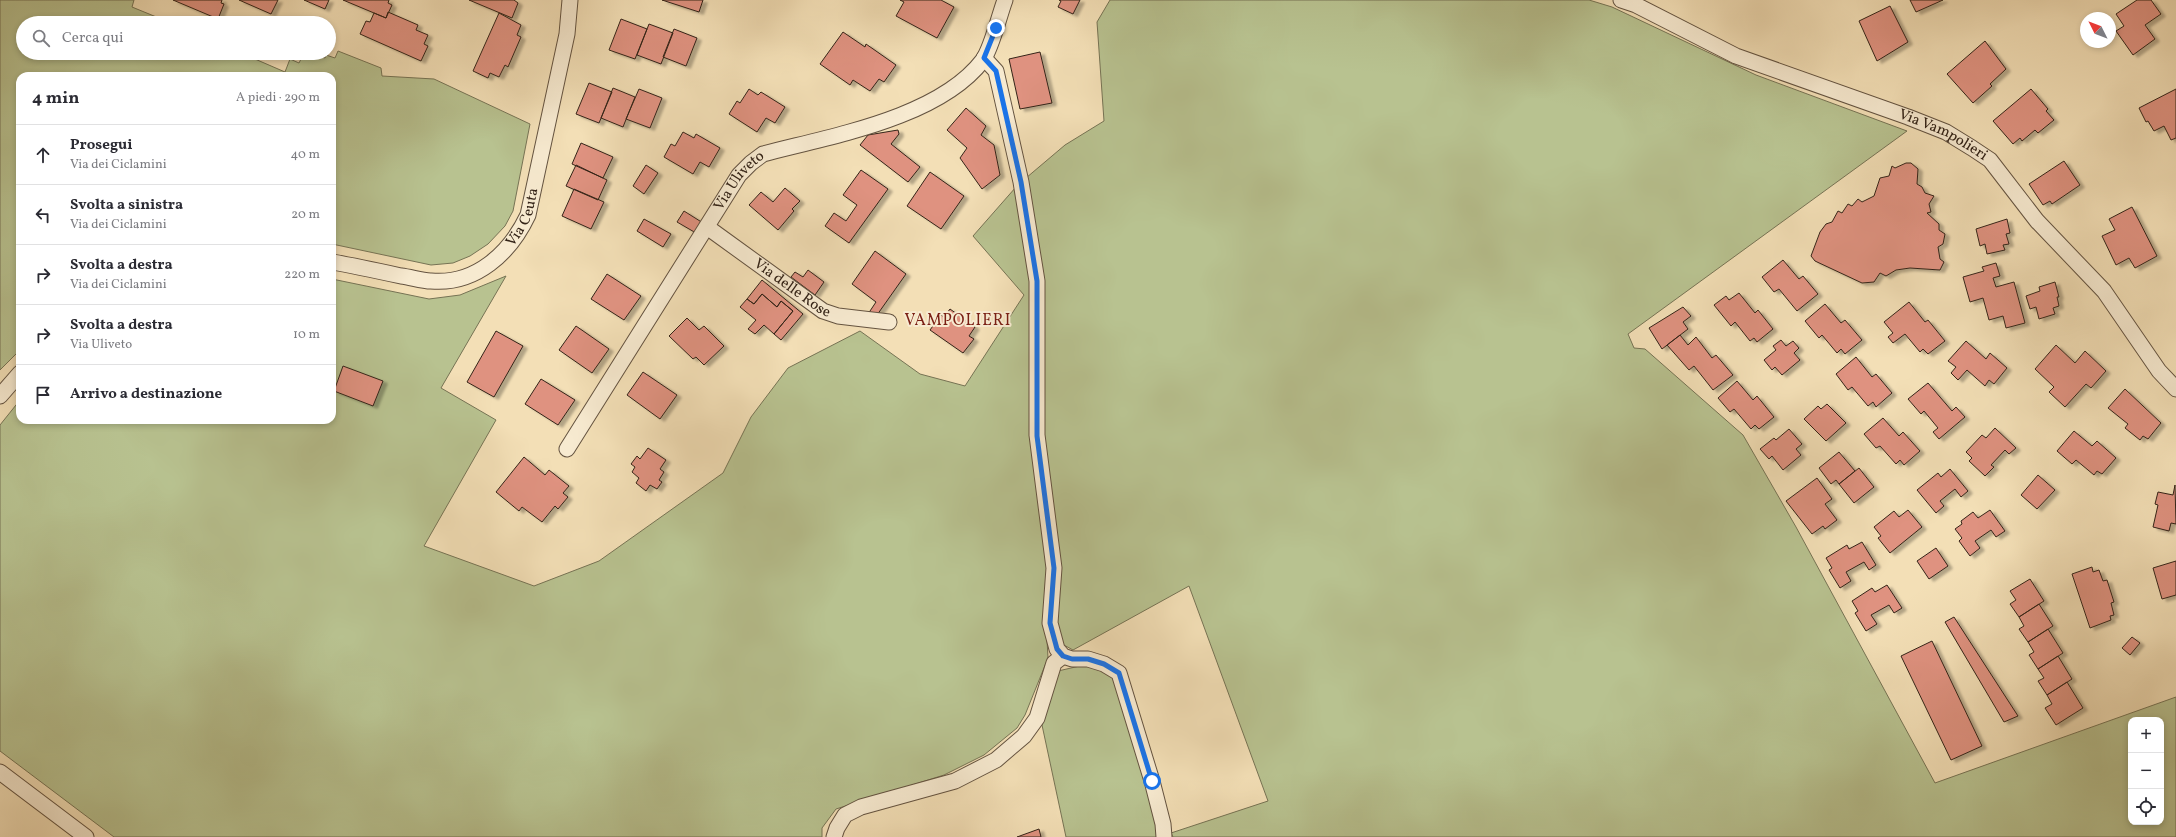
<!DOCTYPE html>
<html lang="it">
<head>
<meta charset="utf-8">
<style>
  :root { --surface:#fff; --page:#f7f7f7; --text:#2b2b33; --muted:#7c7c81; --line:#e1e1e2 }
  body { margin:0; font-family:Vollkorn,serif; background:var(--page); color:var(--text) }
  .controls { position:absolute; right:12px; bottom:12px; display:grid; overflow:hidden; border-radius:8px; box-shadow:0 2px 6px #0003 }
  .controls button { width:36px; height:36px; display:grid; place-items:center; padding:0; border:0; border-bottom:1px solid var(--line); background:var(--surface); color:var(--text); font:20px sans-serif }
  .compass { position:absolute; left:2080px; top:12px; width:36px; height:36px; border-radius:50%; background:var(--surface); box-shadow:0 2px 6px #0003; rotate:312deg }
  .stop { position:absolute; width:12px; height:12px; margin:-9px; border:3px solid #1a73e8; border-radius:50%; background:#fff }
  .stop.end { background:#1a73e8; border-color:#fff; box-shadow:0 1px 4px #0008 }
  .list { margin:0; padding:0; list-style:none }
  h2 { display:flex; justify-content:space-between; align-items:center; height:52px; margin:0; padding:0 16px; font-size:17px }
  h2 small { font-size:13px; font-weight:400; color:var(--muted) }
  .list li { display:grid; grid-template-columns:26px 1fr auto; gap:12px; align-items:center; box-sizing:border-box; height:60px; padding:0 16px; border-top:1px solid var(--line) }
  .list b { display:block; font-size:15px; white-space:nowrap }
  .list p { margin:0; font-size:13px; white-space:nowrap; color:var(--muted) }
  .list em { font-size:13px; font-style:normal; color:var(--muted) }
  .icon { flex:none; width:22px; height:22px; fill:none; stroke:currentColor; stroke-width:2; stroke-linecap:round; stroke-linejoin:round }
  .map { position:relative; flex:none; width:2176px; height:837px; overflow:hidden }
  .search { position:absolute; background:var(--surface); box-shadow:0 2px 6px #0003; left:16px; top:16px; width:320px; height:44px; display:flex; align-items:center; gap:10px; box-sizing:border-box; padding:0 14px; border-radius:22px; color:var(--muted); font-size:15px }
  .panel { position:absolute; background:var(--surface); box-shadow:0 2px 6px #0003; left:16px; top:72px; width:320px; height:352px; border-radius:12px }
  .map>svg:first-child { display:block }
</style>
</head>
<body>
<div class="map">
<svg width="2176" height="837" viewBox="0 0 2176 837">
  <defs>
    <filter id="shadow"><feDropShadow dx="4.5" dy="2.5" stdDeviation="1" flood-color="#0004"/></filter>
  </defs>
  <rect width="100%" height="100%" fill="#f3dfb6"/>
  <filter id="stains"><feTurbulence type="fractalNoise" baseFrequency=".005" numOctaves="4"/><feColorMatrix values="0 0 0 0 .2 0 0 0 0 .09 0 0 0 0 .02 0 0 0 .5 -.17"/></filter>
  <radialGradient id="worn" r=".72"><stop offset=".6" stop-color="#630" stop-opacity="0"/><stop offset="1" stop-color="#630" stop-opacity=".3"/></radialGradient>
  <!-- green -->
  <path fill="#b8c290" stroke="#767354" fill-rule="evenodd" d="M0,0H134L132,7L171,23H23V53H241L285,72L290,59L299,63L304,53H313L325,58L326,55L335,58L338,51L381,68L382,76L434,79L530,124L513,211L505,226L488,244L470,256L453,263L431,265L332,244V76H20V350L0,370Z
    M1110,0H1589L1612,7L1756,75L1907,131L1628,334L1634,348L1645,349L1743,435L1796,527L1935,783L2176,697V837H1173L1171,833L1268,801L1189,586L1073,650L1062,644L1055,624L1026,178L1065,145L1104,121L1097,22ZM2131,720H2161V822H2131Z
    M1016,187L1033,287L1050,573L1046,621L1048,658L1025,715L1017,728L984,755L944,775L836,809L822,828V837H114L0,751V425L20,400V420H332V279L429,299L460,295L506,276L441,388L496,420L424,546L534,586L599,561L723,473L751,417L788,368L860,331L920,374L965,386L1024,295L973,236Z
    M1084,665L1113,674L1160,828L1158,837H1066L1042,725L1047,694L1058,671Z"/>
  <!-- building -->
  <path fill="#df9280" stroke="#342418" filter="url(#shadow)" d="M173,0H222L221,3L224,4L218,19Z
    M239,0H278L271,14Z
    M304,0H329L325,9Z
    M343,0H389L388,3L392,5L386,18Z
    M469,0H514L518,3L512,18Z
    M662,0H703L699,12Z
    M900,0H941L954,7L937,38L896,16L904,2Z
    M1059,0H1080L1073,14L1058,7L1061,1Z
    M1910,0H1943L1916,12Z
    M2137,0H2151L2161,14L2145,25L2155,39L2133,55L2116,31L2124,26L2116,14Z
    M1890,6L1908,42L1877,61L1859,21Z
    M388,12L418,25L416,30L428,35L424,44L428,46L421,61L360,34L366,21L370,22L374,13L386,18Z
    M499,13L521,25L517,35L521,37L508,67L505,65L499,77L490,73L488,78L473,71Z
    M621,19L647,29L635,59L609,50Z
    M649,24L673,33L661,64L637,55Z
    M674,29L697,38L686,66L663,57Z
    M843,32L865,47L866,44L896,65L884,82L879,79L870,91L853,80L850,85L820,64Z
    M1985,41L2006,69L1990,84L1992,86L1973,103L1947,74Z
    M1040,52L1052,103L1020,109L1009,59Z
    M589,83L612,92L599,123L576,114Z
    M613,88L635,97L623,127L601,118Z
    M639,89L662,98L650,128L626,119Z
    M749,89L758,95L761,92L785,107L775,123L766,118L757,132L729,114L737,101L740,103Z
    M2031,89L2048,109L2046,111L2054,120L2038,133L2035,130L2022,141L2020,138L2013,144L1993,121Z
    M2176,89V138L2171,140L2164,126L2154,131L2148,121L2146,122L2139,108Z
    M966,108L986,126L981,135L994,145L1000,175L982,189L960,158L967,148L947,130Z
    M898,130L899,134L891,144L920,167L908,182L860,145L868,135Z
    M683,132L694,138L696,134L720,148L709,167L700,162L693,174L664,157L671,144L675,146Z
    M581,143L613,157L603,178L572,164Z
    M2064,161L2080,185L2052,204L2050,201L2043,205L2029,184Z
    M1906,163H1911L1918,169L1917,184L1922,187L1925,193L1934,196L1929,204L1931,212L1927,213L1939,224V230L1945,234L1943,244L1938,247L1940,259L1944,262L1940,270L1910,268L1896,270L1886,276L1880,273L1874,282L1862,283L1815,261L1811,256L1820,232L1826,224L1832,222L1838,211L1842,213L1848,204L1852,206L1858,199L1862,202L1874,196L1880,178L1889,176L1892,166L1895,168Z
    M576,165L607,180L598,200L566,186Z
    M646,165L658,173L644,194L633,186Z
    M861,170L888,189L849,243L825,226L834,213L846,221L857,205L843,195Z
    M930,172L964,196L941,229L907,206Z
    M785,188L800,201L792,209L794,211L778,230L749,205L761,192L773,202Z
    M574,189L604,202L591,229L562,216Z
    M2132,207L2157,256L2135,268L2129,258L2116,265L2102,236L2115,230L2109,219Z
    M684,211L703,223L696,233L677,222Z
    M644,219L671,234L663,247L637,231Z
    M2007,219L2010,233L2006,234L2009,244L2003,245L2005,250L1987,254L1985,244L1980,246L1976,229Z
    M875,251L906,274L877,315L868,314L876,302L852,284Z
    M1783,260L1799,279L1803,276L1818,294L1797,311L1779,289L1774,292L1762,277Z
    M1996,263L2000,276L1993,278L1996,287L2014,282L2025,323L2006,328L2003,316L1989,320L1983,298L1970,302L1963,277L1984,271L1982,267Z
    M808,270L824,282L815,295L791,277L795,272L803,277Z
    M607,274L641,296L624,320L591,299Z
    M762,280L803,314L781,340L774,334L793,311L781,301L777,307L762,294L754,304L747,299Z
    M2055,282L2059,297H2057L2059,306L2053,308L2055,314L2039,319L2036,307L2030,309L2026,296L2040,291L2039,287Z
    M1739,293L1755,313L1758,310L1773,329L1757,342L1754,338L1750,341L1735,322L1731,326L1714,305L1726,296L1729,300Z
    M762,294L777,307L781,301L793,311L774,334L764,325L755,334L748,329L756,320L740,307L747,299L754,304Z
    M1909,302L1925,322L1928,320L1945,341L1928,354L1923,349L1920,352L1905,334L1893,343L1888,337L1893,333L1884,322Z
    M1825,304L1841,323L1845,320L1862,340L1845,354L1841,349L1837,353L1822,335L1819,338L1805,321Z
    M1683,307L1691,316L1683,322L1688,329L1662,349L1649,328Z
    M950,309L975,327L969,336L974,339L963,353L930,330L941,315L944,317Z
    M687,318L699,330L704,326L724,346L704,365L696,357L693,359L669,336Z
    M576,326L609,349L592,373L559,350Z
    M496,331L523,346L494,397L467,382Z
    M1680,335L1688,345L1696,337L1712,358L1716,355L1733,375L1713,390L1694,366L1689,370L1667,345Z
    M1781,340L1786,346L1793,341L1799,348L1794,353L1800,360L1782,375L1775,367L1772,370L1764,360L1776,350L1773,346Z
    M1966,341L1986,359L1990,353L2007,368L1994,384L1989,380L1985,386L1967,370L1958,380L1951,373L1956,367L1948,361Z
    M2056,345L2075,363L2085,351L2106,371L2091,388L2086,384L2065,407L2049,392L2054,387L2035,369Z
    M1856,357L1872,377L1876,374L1892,393L1876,407L1873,402L1868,406L1852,387L1848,390L1836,374Z
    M343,366L383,381L373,406L334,391Z
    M643,372L677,395L660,419L627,395Z
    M541,379L575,400L558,425L525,404Z
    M1737,381L1753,400L1757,396L1774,417L1759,429L1755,425L1751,429L1734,409L1730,412L1718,398Z
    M1928,383L1952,411L1956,407L1965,417L1939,439L1933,432L1938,428L1924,411L1921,414L1908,399Z
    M2125,389L2161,423L2148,439L2143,436L2140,440L2125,428L2128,424L2108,408Z
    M1827,404L1846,423L1826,441L1804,419L1818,406L1821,409Z
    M1883,418L1899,436L1903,432L1920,451L1904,465L1900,460L1896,464L1880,446L1876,448L1864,434Z
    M1995,428L2016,448L2009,454L2005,450L1991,465L1994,467L1985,476L1969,461L1972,458L1966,452L1982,435L1986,438Z
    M1789,429L1802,444L1796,449L1801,455L1783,470L1772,456L1769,459L1760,449L1774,438L1776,440Z
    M2074,431L2092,446L2097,441L2116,458L2102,474L2097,471L2094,475L2076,460L2072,464L2057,451Z
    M648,448L666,460L660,469L664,472L659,480L662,482L657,489L650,485L646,491L636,483L639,478L632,472L635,467L631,464L637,456L640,459Z
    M1839,452L1855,471L1839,484L1836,480L1831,484L1819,468Z
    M524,457L545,475L549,470L569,486L563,493L568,497L558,509L555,506L542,522L522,507L519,511L496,492Z
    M1859,468L1874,487L1854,503L1839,484Z
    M1950,469L1968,491L1961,497L1955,489L1940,501L1944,506L1936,513L1917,490L1938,473L1941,477Z
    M2038,475L2055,490L2037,509L2021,495Z
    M1817,478L1832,499L1825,504L1837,520L1825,529L1823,526L1812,534L1786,501Z
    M2175,485L2176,524L2171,523L2169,531L2153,527L2158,505L2155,504L2158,492L2173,495Z
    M1908,510L1922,527L1890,553L1878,538L1881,536L1874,527L1894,511L1899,517Z
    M1990,510L2005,531L1996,537L1991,530L1975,541L1980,548L1970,556L1959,541L1962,538L1955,529L1962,524L1961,521L1973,512L1978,518Z
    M1862,542L1876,565L1869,570L1864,562L1846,572L1851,581L1840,588L1829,570L1832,568L1826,558L1847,545L1849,549Z
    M1936,548L1948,566L1929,579L1917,561Z
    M2176,561V595L2162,599L2153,568Z
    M2092,567L2093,572L2099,570L2103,581L2107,580L2114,602L2111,603L2114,615L2110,616L2111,620L2090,628L2072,574Z
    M2030,579L2044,601L2019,617L2010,604L2016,600L2010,591Z
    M1887,585L1902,608L1894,613L1889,605L1871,615L1877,624L1866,631L1855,613L1858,611L1852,601L1872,588L1875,592Z
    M2039,604L2053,626L2028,642L2019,629L2024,626L2019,617Z
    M1954,617L2018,716L2004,722L1945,622Z
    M2048,629L2063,653L2038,669L2029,655L2034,652L2028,642Z
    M2132,637L2140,643L2130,655L2122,648Z
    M1932,641L1982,746L1951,760L1901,656Z
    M2058,656L2072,679L2047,695L2038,681L2044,678L2038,669Z
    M2067,682L2083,708L2056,725L2045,708L2052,704L2047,695Z
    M1039,829L1041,837H1017Z"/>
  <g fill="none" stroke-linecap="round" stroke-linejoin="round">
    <defs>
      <g id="street">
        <path id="s1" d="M1621,0L1636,5L1736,56L1908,117L1946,132L1972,148L1990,160L2037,221L2104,291L2159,371L2176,389"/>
        <path d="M984,58L996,71L1021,182L1037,281V435L1054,568L1050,623L1057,649L1063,656L1072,659H1088L1104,664L1119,673L1152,781L1163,824L1164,837"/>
        <path id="s2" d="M707,227L823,311L838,316L889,322"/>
        <path id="s3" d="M332,262C355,266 378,271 401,276C411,277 421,281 431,281C476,285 510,253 528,215L567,34L570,0"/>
        <path d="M0,396L20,373"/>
        <path id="s4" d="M567,449L739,175L751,163L763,154C831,136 939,118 983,60C992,47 999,16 1005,0"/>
        <path d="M0,772L86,837"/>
        <path d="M834,837L837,828L845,815L861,807L955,781L996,760L1024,736L1037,718L1054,663L1063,656"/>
      </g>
    </defs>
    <!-- street casing -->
    <use href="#street" stroke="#645340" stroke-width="17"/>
    <!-- street -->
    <use href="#street" stroke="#f7ead0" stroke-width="15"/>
  </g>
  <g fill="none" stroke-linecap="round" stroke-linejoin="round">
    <!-- route -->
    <path stroke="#1a73e8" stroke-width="5" d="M996,28L984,58L996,71L1021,182L1037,281V436L1054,568L1050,623L1057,649L1063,656L1072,659H1088L1104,664L1119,673L1152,781"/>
  </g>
  <g text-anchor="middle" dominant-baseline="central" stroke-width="4" stroke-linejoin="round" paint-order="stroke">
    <!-- street labels -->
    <g font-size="15" fill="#342418" stroke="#f7ead0">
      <text stroke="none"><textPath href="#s1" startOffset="350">Via Vampolieri</textPath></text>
      <text stroke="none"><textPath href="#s4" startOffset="319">Via Uliveto</textPath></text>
      <text stroke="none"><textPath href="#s3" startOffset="222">Via Ceuta</textPath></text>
      <text stroke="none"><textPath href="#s2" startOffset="105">Via delle Rose</textPath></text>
    </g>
    <!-- neighbourhood labels -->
    <g font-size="16" letter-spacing="1" fill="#7a1f14" stroke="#f7ead0">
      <text x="958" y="321">VAMPOLIERI</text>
    </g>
  </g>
  <rect width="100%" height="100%" filter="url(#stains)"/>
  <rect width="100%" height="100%" fill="url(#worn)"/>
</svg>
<div class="controls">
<button>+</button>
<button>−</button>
<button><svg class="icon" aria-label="locate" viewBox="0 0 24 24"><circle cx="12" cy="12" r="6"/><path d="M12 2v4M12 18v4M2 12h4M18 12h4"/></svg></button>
</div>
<svg class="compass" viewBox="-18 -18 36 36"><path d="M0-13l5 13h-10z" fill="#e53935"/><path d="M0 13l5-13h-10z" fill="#7c7c81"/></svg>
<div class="stop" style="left:1152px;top:781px"></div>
<div class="stop end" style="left:996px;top:28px"></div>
<div class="search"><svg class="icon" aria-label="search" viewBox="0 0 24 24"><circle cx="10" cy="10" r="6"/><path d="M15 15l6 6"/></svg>Cerca qui</div>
<section class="panel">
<h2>4 min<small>A piedi · 290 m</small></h2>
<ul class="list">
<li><svg class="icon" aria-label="ahead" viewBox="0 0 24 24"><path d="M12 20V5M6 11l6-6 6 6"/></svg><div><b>Prosegui</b><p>Via dei Ciclamini</p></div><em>40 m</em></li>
<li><svg class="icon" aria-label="left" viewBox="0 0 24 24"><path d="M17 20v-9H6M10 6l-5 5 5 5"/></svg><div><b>Svolta a sinistra</b><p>Via dei Ciclamini</p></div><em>20 m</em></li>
<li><svg class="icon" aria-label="right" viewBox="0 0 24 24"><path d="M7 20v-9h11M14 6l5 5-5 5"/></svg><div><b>Svolta a destra</b><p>Via dei Ciclamini</p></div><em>220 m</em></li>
<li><svg class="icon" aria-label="right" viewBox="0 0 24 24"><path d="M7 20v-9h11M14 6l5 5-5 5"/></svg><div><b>Svolta a destra</b><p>Via Uliveto</p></div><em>10 m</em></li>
<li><svg class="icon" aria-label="arrive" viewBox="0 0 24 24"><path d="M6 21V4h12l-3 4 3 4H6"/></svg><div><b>Arrivo a destinazione</b></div></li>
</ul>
</section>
</div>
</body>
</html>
